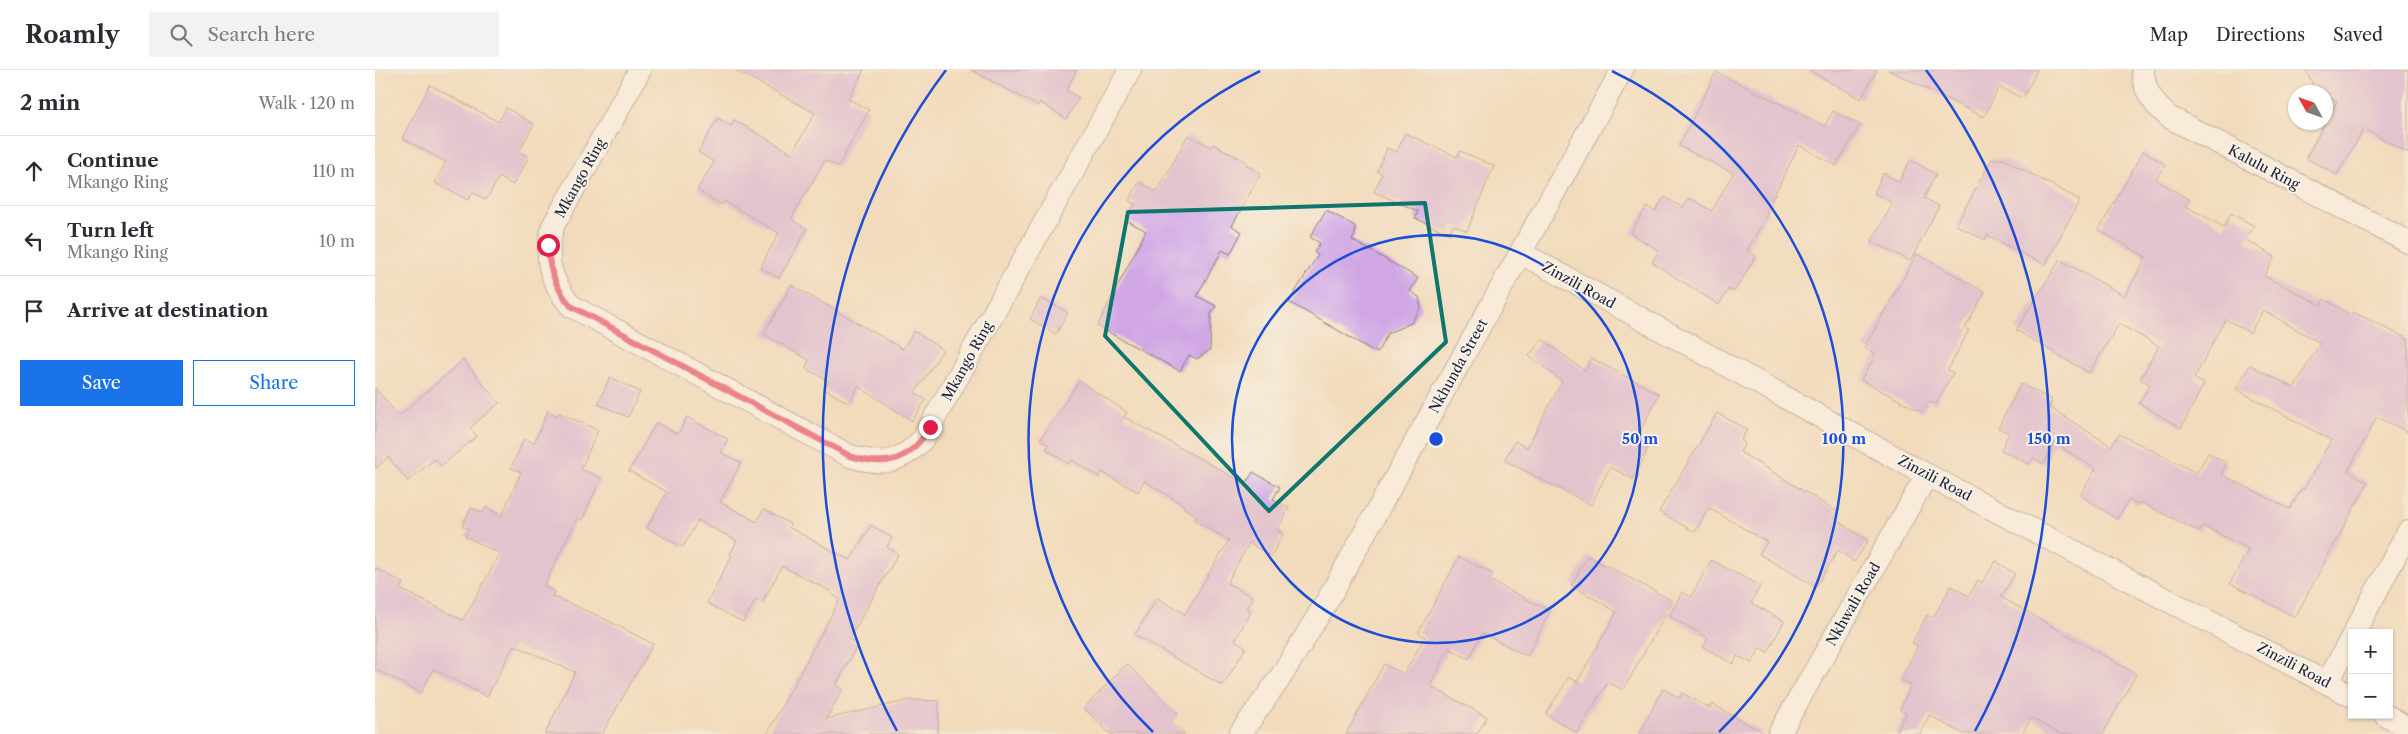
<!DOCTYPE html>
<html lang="en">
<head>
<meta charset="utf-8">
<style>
  :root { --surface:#fff; --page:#f2f2f3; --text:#2b2b33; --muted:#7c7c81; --line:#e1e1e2; --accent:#1a73e8 }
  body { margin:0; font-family:"Libre Caslon Text",serif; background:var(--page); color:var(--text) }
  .controls { position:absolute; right:15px; bottom:15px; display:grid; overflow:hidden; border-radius:0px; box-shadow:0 1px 4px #0004 }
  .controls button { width:45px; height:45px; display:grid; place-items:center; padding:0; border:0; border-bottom:1px solid var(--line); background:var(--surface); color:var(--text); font:25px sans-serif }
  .compass { position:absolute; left:1913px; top:15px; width:45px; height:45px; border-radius:50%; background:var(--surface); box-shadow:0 1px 4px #0004; rotate:310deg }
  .stop { position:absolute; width:15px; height:15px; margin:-11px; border:4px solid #e11d48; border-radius:50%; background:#fff }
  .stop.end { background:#e11d48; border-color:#fff; box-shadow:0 1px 5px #0008 }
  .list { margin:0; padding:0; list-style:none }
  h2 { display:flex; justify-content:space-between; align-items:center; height:65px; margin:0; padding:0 20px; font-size:21px }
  h2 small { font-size:16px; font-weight:400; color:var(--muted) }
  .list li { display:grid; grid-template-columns:32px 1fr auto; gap:15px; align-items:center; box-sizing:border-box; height:70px; padding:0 20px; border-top:1px solid var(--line) }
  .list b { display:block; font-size:19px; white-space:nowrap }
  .list p { margin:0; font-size:16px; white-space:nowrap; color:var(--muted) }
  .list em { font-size:16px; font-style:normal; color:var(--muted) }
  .actions { display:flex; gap:10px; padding:15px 20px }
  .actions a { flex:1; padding:11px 0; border:1px solid var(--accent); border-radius:0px; text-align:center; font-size:18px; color:var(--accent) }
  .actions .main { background:var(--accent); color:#fff }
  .icon { flex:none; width:28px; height:28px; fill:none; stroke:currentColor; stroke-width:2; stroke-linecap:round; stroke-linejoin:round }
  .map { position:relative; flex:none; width:2033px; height:664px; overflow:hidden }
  header { display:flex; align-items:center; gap:30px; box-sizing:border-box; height:70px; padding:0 25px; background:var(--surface); border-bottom:1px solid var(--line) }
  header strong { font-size:24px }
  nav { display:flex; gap:28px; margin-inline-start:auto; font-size:18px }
  .search { width:350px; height:45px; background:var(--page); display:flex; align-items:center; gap:12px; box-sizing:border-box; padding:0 18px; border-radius:0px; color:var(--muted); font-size:19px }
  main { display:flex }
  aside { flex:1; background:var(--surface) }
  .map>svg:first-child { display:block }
</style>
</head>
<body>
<header>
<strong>Roamly</strong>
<div class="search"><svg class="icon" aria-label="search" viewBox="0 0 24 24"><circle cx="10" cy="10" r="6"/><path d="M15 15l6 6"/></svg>Search here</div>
<nav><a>Map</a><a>Directions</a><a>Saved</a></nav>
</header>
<main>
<aside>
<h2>2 min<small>Walk · 120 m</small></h2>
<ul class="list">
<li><svg class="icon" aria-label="ahead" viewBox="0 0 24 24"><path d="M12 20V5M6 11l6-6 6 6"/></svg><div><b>Continue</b><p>Mkango Ring</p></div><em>110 m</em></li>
<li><svg class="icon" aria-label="left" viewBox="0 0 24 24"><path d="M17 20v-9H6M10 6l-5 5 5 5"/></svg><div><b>Turn left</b><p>Mkango Ring</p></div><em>10 m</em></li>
<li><svg class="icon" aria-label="arrive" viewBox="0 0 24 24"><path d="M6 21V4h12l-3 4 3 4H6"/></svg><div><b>Arrive at destination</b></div></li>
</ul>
<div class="actions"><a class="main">Save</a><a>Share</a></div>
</aside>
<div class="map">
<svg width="2033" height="664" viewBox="0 0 2033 664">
  <rect width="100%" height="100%" fill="#f7f3e8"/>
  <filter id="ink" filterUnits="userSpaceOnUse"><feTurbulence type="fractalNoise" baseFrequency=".02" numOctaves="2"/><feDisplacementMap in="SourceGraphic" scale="10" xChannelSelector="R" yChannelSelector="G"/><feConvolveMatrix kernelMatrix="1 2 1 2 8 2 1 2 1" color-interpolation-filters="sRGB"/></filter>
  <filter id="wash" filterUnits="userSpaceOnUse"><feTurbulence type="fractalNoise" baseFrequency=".0096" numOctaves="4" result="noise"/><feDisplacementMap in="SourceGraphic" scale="20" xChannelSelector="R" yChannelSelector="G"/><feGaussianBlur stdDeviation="1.12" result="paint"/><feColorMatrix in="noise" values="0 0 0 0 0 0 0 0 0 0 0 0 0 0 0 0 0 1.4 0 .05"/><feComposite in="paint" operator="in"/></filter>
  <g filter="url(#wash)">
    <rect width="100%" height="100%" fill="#f2dbbb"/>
    <g id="blocks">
      <!-- building -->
      <path fill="#d0a6e5" d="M360,0H489L473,29L494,40L463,97L450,90L416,149L432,159L404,208L385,198L404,163L349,131L347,135L322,120L339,92L323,82L343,48L356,56L359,50L417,83L440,43Z
        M596,0H702L691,20L704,28L691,49L665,32L663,36Z
        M1433,0H1502L1486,29Z
        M1513,0H1662L1648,28L1624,17L1609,47Z
        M1931,0H2033V83L1989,59L1962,105L1931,88L1962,31L1950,25V22H1945L1940,19Z
        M1341,2L1450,56L1458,41L1485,55L1461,96L1424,75L1391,142L1393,143L1372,180L1381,186L1359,222L1354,219L1344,235L1277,192L1284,181L1255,163L1272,137L1280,142L1290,127L1308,138L1315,128L1337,141L1358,103L1304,76Z
        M55,15L124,52L131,38L159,54L144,82L154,87L138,115L124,107L111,130L98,122L93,130L60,113L71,92L27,68Z
        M1030,63L1082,87L1085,81L1119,96L1092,161L1078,155L1074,164L1040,148L1043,141L999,122L1007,104L1002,101L1012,78L1022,82Z
        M813,65L836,77L838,74L872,92L871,95L886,103L857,156L867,162L855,184L847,180L822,226L841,236L836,244L835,280L822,289L814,285L805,301L722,256L771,161L751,150L760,134L754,131L764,112L782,122Z
        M1768,81L1790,94L1781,110L1814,129L1810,136L1849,157L1856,143L1879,156L1871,170L1900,187L1889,206L1946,235L1949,229L1976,245L1978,242L2033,269V362L2002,347L1973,401L1993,412L1920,547L1855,513L1874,479L1828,456L1825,462L1765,432L1763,435L1754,430L1742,449L1705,425L1721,399L1680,373L1669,394L1658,388L1654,394L1626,380L1634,363L1623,358L1646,314L1677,330L1674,337L1736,376L1744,364L1822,403L1833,383L1852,393L1846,404L1915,439L1927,418L1929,419L1956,370L1861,319L1875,295L1919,318L1945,273L1888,240L1875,263L1851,249L1819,308L1829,314L1806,358L1764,333L1775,314L1765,309L1784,276L1744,254L1714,303L1641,260L1685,190L1750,226L1771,187L1724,160Z
        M1617,89H1628L1705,130L1670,195L1612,165L1610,170L1581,155Z
        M1535,90L1561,104L1549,128L1564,136L1535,191L1497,171L1518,133L1499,123L1508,103L1524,112Z
        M951,140L980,156V165L977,170L1043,208L1035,221L1044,227L1046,237L1036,253L1013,263L1002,283L914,232L943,185L939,182L945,173L935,167Z
        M1542,184L1610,222L1590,258L1594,260L1573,300L1578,303L1561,334L1554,331L1547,342L1486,310L1501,284L1489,278Z
        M416,215L528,279L539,261L568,280L540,323L551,330L537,351L483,316L474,333L449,319L454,311L430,298L434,290L389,264Z
        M666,228L693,243L681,264L655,249Z
        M1167,269L1210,301L1216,288L1284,324L1260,372L1273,379L1258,409L1235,397L1216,435L1129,390L1140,371L1152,378L1187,311L1154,286Z
        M88,290L124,333L95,358L102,366L66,396L60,389L33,411L13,387L0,399V318L24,346Z
        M235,307L265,322L253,347L223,334Z
        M704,311L752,342L749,347L871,414L878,402L905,417L898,429L914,438L902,460L908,464L896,486L874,473L852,513L878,527L871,539L876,541L860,570L871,577L848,616L760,565L782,528L810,544L854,470L819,450L822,446L808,437L809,435L769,411L763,422L727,402L724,407L697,390L694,394L671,379L674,375L665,370Z
        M173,341L182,346L184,343L223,360L206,399L226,408L207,450L202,448L169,516L179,522L177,526L224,546L278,574L227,664H170L200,602L139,575L112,627L58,599L46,623L0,599V498L28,513L25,519L88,550L125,484L90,466L94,459L87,456L96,438L108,443L111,437L127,446L146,402L136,398L149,369L159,373Z
        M1342,343L1372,360L1366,370L1370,373L1365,382L1463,442L1459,448L1493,471L1479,492L1463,480L1441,517L1384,484L1392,472L1334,438L1320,462L1284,442Z
        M312,347L353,369L346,382L366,393L345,432L382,452L389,439L415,454L413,457L475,490L496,455L517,468L512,477L523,484L474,569L483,574L461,615L468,619L451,649L535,630L564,631L563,664H392L465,529L456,524L457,522L407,496L387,533L381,529L368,552L332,533L357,485L355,484L362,471L323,450L308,477L272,458L292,422L254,401L281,353L303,364Z
        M1213,486L1298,531L1248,620L1233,612L1202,663L1171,644L1194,607L1202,612L1242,542L1196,515Z
        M1084,487L1118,504L1114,510L1175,541L1152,586L1107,563L1094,589L1074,578L1055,616L1112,647L1102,664H971L1009,594L1029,604L1050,567L1043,563Z
        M1336,490L1385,516L1376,533L1409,551L1393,582L1385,578L1377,593L1362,586L1358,594L1328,577L1333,568L1294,546L1307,522L1316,527Z
        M1621,491L1640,504L1626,527L1761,604L1728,664H1685L1656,648L1647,664H1588L1554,645L1545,664H1520L1531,643L1525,640L1536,615L1525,609L1543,576L1537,573L1552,545L1558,548L1576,516L1594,526L1603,510L1607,513Z
        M752,594L803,644L796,652L810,664H735L709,638Z
        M1288,619L1305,628L1307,623L1335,638L1337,634L1391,664H1264Z"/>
    </g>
  </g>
  <g filter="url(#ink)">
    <use href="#blocks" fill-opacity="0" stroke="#8a7e7b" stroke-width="1"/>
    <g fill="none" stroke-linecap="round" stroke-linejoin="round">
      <defs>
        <path id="minor" d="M265,0L178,156C169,189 174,209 196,236L475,386C508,396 524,394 548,369L755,0
          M1768,0C1768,20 1779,35 1794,47L2033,172
          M1146,183L1552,405L1977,626
          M1979,563L2033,462
          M1952,613L1977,567
          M2010,645L2033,658
          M865,664L905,608L951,533L1247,0
          M1404,664L1552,405"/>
      </defs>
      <!-- minor casing -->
      <use href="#minor" stroke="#8a7e7b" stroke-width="24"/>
      <!-- minor -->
      <use href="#minor" stroke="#fff" stroke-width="22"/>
    </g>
  </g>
  <g fill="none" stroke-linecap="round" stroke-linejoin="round" filter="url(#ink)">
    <!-- route -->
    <path stroke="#e11d48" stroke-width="6" d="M173,175C174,200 180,217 196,236L475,386C513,398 534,391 555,357"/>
  </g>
  <!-- marked area -->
  <path d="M0 0H2033V664H0ZM1050,133L1071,272L894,441L730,266L753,142Z" fill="#f2dbbb" fill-opacity=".55" fill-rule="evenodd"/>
  <path fill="none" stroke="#0f766e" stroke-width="4" stroke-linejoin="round" d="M1050,133L1071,272L894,441L730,266L753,142Z"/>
  <!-- distance rings -->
  <g fill="none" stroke="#1d4ed8" stroke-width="2.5">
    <circle cx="1061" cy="369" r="204"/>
    <path d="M778 662A408 408 0 0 1 885 1M1237 1A408 408 0 0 1 1344 662"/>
    <path d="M522 661A613 613 0 0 1 571 0M1551 0A613 613 0 0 1 1600 661"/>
  </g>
  <g text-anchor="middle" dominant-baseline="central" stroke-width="4" stroke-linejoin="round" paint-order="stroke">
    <!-- street labels -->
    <g font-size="14" fill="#22223b" stroke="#f7f3e8">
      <text transform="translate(1889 97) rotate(28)">Kalulu Ring</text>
      <text transform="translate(205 108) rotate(-61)">Mkango Ring</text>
      <text transform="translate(1204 215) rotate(29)">Zinzili Road</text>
      <text transform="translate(592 291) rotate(-61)">Mkango Ring</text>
      <text transform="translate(1083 296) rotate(-61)">Nkhunda Street</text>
      <text transform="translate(1560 408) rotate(28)">Zinzili Road</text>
      <text transform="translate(1478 534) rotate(-60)">Nkhwali Road</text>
      <text transform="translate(1919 595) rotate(28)">Zinzili Road</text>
    </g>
  </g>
  <circle cx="1061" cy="369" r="8" fill="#1d4ed8" stroke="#f7f3e8" stroke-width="2.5"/>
  <g font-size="15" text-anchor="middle" font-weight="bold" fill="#1d4ed8" stroke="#f7f3e8" stroke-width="4" stroke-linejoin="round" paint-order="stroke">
    <text x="1265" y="374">50 m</text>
    <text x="1469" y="374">100 m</text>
    <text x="1674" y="374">150 m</text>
  </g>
</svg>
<div class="controls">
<button>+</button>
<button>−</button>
</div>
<svg class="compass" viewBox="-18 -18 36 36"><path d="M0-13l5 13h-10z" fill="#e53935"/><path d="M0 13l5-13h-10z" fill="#7c7c81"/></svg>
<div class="stop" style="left:173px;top:175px"></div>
<div class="stop end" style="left:555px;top:357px"></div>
</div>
</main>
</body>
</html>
